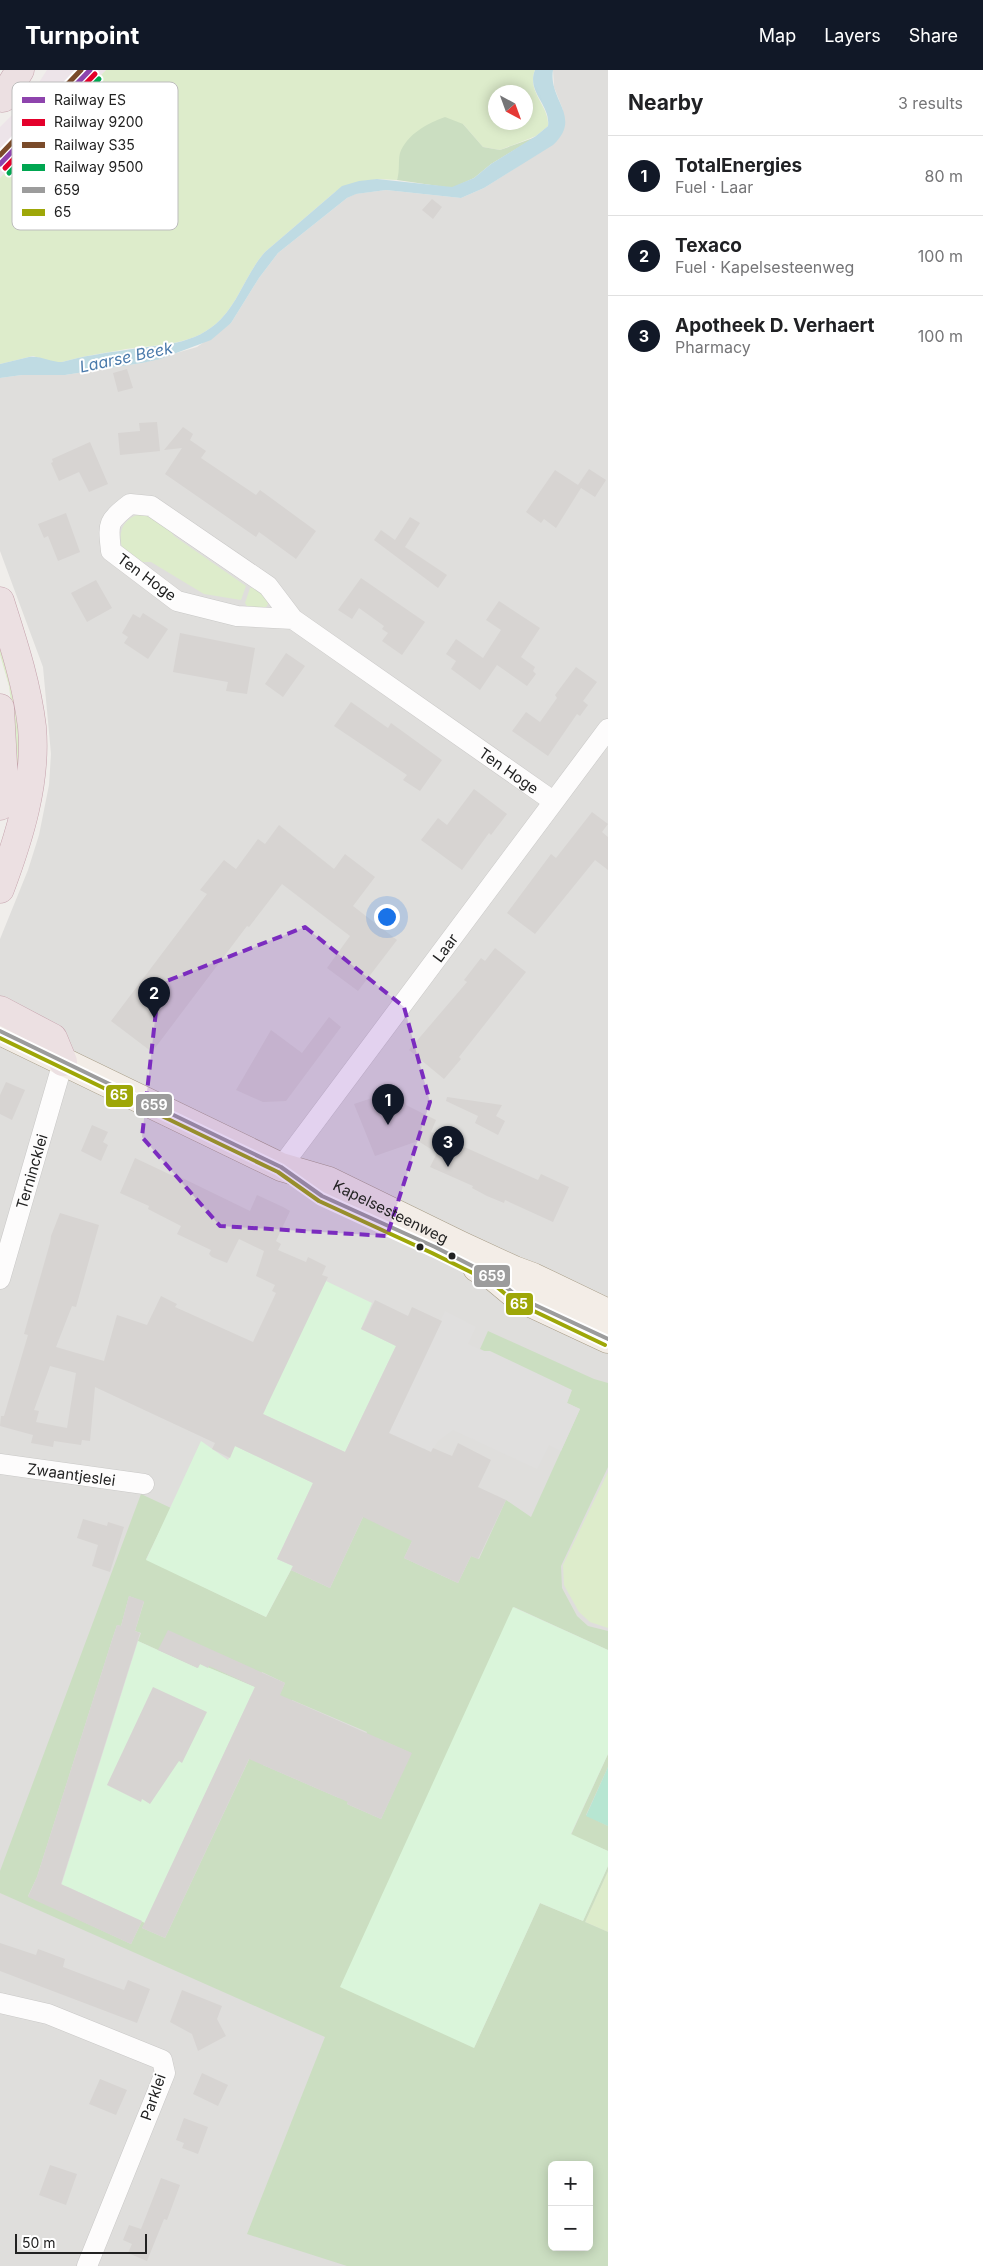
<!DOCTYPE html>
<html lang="en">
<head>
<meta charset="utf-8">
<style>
  :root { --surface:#fff; --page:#f2f2f2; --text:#202124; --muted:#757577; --line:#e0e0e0; --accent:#111827 }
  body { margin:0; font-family:Inter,sans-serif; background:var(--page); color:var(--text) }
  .controls { position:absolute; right:15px; bottom:15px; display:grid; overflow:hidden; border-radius:8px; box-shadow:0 2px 12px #0003 }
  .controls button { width:45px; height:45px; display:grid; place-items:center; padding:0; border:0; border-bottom:1px solid var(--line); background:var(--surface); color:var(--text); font:25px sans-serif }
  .compass { position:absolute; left:488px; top:15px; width:45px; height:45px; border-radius:50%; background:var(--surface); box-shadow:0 2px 12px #0003; rotate:139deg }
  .scale { position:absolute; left:15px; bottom:12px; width:132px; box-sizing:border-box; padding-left:5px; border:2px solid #222; border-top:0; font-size:14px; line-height:18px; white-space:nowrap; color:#222; -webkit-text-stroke:4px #fff; paint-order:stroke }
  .you { position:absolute; left:386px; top:846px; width:18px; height:18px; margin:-12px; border:4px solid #fff; border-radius:50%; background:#1a73e8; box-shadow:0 0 0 8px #1a73e833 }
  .badge { display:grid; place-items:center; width:32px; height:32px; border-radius:50%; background:var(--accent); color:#fff; font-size:16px; font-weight:700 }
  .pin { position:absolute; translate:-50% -41px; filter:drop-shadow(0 1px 2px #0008) }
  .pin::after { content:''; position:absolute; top:26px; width:18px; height:15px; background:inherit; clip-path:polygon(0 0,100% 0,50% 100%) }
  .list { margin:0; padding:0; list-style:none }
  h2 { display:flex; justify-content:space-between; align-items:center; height:65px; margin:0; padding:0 20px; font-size:21px }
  h2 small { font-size:16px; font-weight:400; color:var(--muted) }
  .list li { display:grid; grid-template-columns:32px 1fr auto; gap:15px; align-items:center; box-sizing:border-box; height:80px; padding:0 20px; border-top:1px solid var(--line) }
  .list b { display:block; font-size:19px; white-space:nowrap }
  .list p { margin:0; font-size:16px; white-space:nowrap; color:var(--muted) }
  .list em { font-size:16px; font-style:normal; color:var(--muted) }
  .map { position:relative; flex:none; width:608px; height:2196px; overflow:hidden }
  header { display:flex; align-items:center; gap:30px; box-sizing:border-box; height:70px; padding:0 25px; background:var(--accent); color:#fff }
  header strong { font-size:24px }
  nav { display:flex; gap:28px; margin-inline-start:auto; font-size:18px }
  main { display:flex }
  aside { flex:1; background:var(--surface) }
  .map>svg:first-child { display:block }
</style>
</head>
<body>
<header>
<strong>Turnpoint</strong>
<nav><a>Map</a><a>Layers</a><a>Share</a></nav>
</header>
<main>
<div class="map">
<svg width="608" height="2196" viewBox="0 0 608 2196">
  <rect width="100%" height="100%" fill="#f0eeeb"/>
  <!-- residential -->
  <path fill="#dfdedc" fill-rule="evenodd" d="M553,0H608V2196H0V869L28,800L39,765L49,715L51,684L43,597L0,481V308L22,305H65L142,293L197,277L231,253L259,208L278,183L347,128L355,124L386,120L461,128L484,118L520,95L563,40L554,17ZM552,2095H589V2177H552Z"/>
  <!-- industrial -->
  <path fill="#ede4e9" d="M47,0H106L0,108V57L29,28Z"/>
  <!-- grass -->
  <path fill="#ddeccb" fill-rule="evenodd" d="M106,0H535C526,22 550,36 548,56L536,66L500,80L483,77L463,54L400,83V101L397,110L377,109L335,122L265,182C247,202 240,229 221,249C195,276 161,274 126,279C105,283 83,286 62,292H53L33,286L0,294V108ZM496,22H526V52H496Z
    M146,443L167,456L174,466L246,516L241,530L204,524L151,492H142L124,482C115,463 124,445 146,443Z
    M258,516L270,530L265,539H249L245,533L250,518Z
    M0,562L19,640L20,696L16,721L12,641L9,616L0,585Z
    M608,1402V1558L590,1552L579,1542L564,1515L563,1495Z
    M608,1801V1862L585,1852Z"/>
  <!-- forest -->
  <path fill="#cbdec1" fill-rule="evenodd" d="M445,47L463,54L483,77L500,80L536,67L491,94L474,108L452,118L397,110C400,101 398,91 400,83C407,64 428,53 445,47Z
    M488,1261L594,1309L608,1313V1397L561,1496L562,1518L577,1546L588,1556L608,1561V1580L514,1537L474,1978L540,1833L583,1851L608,1796V1801L585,1852L608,1862V2196H347L247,2164L325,1967L0,1823V1801L141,1424L171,1438L146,1489L266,1547L291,1500L330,1518L364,1445L414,1467L404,1488L458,1513L471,1486L479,1489L506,1430L531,1447L580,1339L567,1333L571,1320L480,1279ZM129,1526L144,1532L135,1561L141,1563L138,1571L198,1598L200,1594L255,1617L262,1602L285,1613L165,1868L142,1858L145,1853L142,1851L131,1874L28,1826L37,1807L112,1570L117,1555L121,1556ZM292,1630L367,1662L339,1728L263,1695ZM377,1668L411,1683L381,1749L347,1734ZM552,2095H589V2177H552Z
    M608,1684V1697L586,1745L608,1756V1781L571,1765Z"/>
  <!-- park -->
  <path fill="#daf5da" d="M326,1211L372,1233L361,1259L396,1276L345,1382L263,1344L266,1338L255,1333Z
    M201,1371L228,1390L235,1376L313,1413L277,1489L293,1496L266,1547L146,1490Z
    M513,1537L608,1580V1684L571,1764L608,1781V1796L583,1851L540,1833L474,1978L340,1917Z
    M138,1571L197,1598L200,1594L255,1617L145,1853L68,1817L61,1816Z"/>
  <!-- pitch -->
  <path fill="#b7e6d2" d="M608,1697V1756L586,1746Z"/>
  <!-- parking -->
  <path fill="#e0dfde" d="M445,1241L476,1257L468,1274L483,1281H490L572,1320L567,1333L580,1339L561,1381L549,1375L537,1399L453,1360L438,1371L431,1382L389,1363Z"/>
  <!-- water -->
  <path fill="#bfdbe3" d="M535,0H553C548,30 583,47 553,75L484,118L461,128L386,120L356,124L347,128L278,183L259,208L231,253L211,270L160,289L142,293L65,305H22L0,308V294L29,287C39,285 51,292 62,292C83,286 105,283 126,280C161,274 195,276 221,249C240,229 247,202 265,182L342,116L359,111L377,109L452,117L474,108L491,94L536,66L548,56C551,35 526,22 535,0Z"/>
  <!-- building -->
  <path fill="#d7d4d2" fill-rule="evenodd" d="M432,129L442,137L433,149L422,140Z
    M127,299L133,318L118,322L113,303Z
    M157,352L160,381L120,385L118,363L140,361L139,353Z
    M183,357L193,364L190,370L206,381L201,388L256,425L260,420L316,461L296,489L259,462L256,467L165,404L182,378L164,380Z
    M90,372L108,414L89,422L79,402L59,411L51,393L53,392L52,389Z
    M589,399L606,410L595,427L581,418L556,458L544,449L541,453L526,442L555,400L578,415Z
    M66,443L80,482L58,491L48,466L44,468L38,454Z
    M410,447L420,453L405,477L447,505L438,518L374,470L381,460L395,470Z
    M361,508L425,552L402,585L382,571L388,563L382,559L384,556L359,538L352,549L338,540Z
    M96,510L112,538L87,552L71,523Z
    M499,531L540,558L521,587L535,597L533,601L536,604L527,616L497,595L480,620L451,599L456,591L446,584L456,569L483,588L501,560L486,550Z
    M143,543L168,559L148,589L124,573L128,567L122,563L133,544L140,548Z
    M180,563L255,578L247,624L226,621L228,612L173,602Z
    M286,583L305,596L283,627L265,614Z
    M576,597L597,612L583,631L588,635L580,646L577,644L548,686L512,661L526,642L540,652L557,628L555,625Z
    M351,632L388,658L391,653L442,690L420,721L403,710L407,705L334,656Z
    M474,719L507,744L491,765L489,763L462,800L421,770L438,748L447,755Z
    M592,742L608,754L602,762L608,767V800L595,790L535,864L507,843L551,784L556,788Z
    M279,755L334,799L345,784L375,807L353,836L397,870L358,921L327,898L350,866L282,814L249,857L247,856L152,982L111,951L207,824L200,820L224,790L236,799L258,769L265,774Z
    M495,878L526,902L459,987L461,989L444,1009L409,980L467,912L464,910L481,888L485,891Z
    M329,947L341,957L286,1031L263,1032L236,1020L271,960L302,983Z
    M6,1012L25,1020L12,1050L0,1044V1025Z
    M399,1019L406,1035L436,1050L431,1062L538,1110L541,1104L569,1117L553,1152L505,1130L504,1133L487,1126L472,1118L473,1116L430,1097L437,1083L418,1071L375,1086L354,1034Z
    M447,1027L502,1035L496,1046L505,1051L498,1065L475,1053L478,1046L446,1031Z
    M92,1055L108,1062L103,1072L108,1075L101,1091L81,1081Z
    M135,1088L171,1105L178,1106L250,1141L257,1125L283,1137L290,1141L276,1171L281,1174L278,1180L306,1192L308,1187L326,1196L322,1205L328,1207L263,1344L345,1382L396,1276L361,1259L375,1230L408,1246L412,1237L442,1251L389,1363L431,1382L433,1378L452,1386L458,1373L491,1390L478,1417L506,1430L478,1489L471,1486L458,1513L404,1488L412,1471L363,1447L330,1518L291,1500L293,1496L277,1489L313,1413L235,1376L230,1388L212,1379L215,1373L95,1317L90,1371L82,1370L81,1375L54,1371L53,1377L31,1373L33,1365L0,1356L1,1346H4L28,1265L24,1264L50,1173L51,1166L60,1143L99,1155L76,1237L72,1236L56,1277L104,1291L117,1245L147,1255L161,1226L177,1234L175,1237L253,1272L276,1223L272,1221L275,1215L256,1206L264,1181L239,1169L227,1193L212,1187L209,1184L211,1180L177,1164L181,1156L148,1139L149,1136L120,1123ZM50,1296L76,1303L67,1358L36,1352L39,1341L34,1340Z
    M83,1449L107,1456L108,1452L124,1457L110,1502L92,1496L98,1475L77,1468Z
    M129,1526L144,1531L135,1561L140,1563L61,1814L142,1851L131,1874L28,1827L37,1807L112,1570L117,1555L121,1556Z
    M168,1560L285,1613L280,1625L412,1683L381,1749L347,1734L348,1732L249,1689L165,1868L142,1858L255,1617L209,1596L208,1598L200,1594L198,1598L158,1580Z
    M153,1617L207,1642L182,1693L179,1691L150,1734L142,1729L141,1732L107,1715Z
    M0,1873L36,1885L38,1879L65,1889L63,1897L124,1920L128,1910L150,1919L137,1953L0,1901Z
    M182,1920L222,1936L217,1949L226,1966L198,1981L192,1964L170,1952Z
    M202,2003L228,2015L218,2036L193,2024Z
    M100,2009L127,2020L116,2045L89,2034Z
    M184,2048L208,2057L198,2084L182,2078L184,2073L176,2070Z
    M50,2095L77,2104L66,2135L39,2125Z
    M161,2108L180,2115L167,2150L164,2149L147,2191L128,2183L132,2174L123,2170L129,2155L141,2159Z"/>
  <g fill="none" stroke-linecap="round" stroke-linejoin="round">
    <defs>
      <g id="street">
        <path id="s1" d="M293,549L237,546L177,531L111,481C108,453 107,452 130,434L151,436L268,516L293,549L553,731"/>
        <path id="s2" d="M281,1097L608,659"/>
        <path id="s3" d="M0,1209L63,992"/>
        <path id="s4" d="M0,1394L144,1414"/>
        <path d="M0,1933L48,1944L162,1990L165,2003L87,2196"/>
      </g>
      <g id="primary">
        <path id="s5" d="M0,961L281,1097L329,1111L460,1175L514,1200L533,1207L608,1243"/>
        <path d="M477,1198L494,1207L518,1227L608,1269"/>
      </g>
      <path id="highway" d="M3,28L20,0
        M0,531C13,572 27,614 32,657C37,712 19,768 0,819
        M0,638L4,712L0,736
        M0,940L53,968L63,992"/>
    </defs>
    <!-- street casing -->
    <use href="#street" stroke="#c9c8c7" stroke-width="21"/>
    <!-- primary casing -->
    <use href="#primary" stroke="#a79c86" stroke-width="29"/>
    <!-- highway casing -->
    <use href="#highway" stroke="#c5a2ac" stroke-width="29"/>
    <!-- street -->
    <use href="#street" stroke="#fdfcfc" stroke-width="20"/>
    <!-- primary -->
    <use href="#primary" stroke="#f3ede7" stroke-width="28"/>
    <!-- highway -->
    <use href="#highway" stroke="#ece0e2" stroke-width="28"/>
    <defs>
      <path id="bus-1" d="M0,961L281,1097L322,1126L435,1177L494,1207L518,1227L608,1269"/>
      <path id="bus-2" d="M0,968L278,1102L319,1131L432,1183L491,1212L515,1232L605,1275"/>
    </defs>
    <!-- bus-1 casing -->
    <use href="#bus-1" stroke="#fff" stroke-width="8"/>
    <!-- bus-2 casing -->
    <use href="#bus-2" stroke="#fff" stroke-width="8"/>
    <!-- bus-1 -->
    <use href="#bus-1" stroke="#9c9c9c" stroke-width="4"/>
    <!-- bus-2 -->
    <use href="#bus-2" stroke="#9ea708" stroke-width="4"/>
    <defs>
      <path id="rail-1" d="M0,94L90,0"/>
      <path id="rail-2" d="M5,98L95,4"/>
      <path id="rail-3" d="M0,85L81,0"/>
      <path id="rail-4" d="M9,103L99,9"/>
    </defs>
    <!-- rail-1 casing -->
    <use href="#rail-1" stroke="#fff" stroke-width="9"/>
    <!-- rail-2 casing -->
    <use href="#rail-2" stroke="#fff" stroke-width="9"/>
    <!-- rail-3 casing -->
    <use href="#rail-3" stroke="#fff" stroke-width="9"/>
    <!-- rail-4 casing -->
    <use href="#rail-4" stroke="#fff" stroke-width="9"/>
    <!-- rail-1 -->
    <use href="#rail-1" stroke="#8e44ad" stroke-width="5"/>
    <!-- rail-2 -->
    <use href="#rail-2" stroke="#e4002b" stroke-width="5"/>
    <!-- rail-3 -->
    <use href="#rail-3" stroke="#7a4b2a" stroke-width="5"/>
    <!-- rail-4 -->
    <use href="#rail-4" stroke="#00a651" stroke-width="5"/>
  </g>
  <!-- marked area -->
  <path fill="#7b2cbf" fill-opacity="0.2" stroke="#7b2cbf" stroke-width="4" stroke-dasharray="10 6" stroke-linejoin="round" d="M305,857L404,937L430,1032L387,1166L220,1156L142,1067L159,914Z"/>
  <!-- markers -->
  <g fill="#222" stroke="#fff" stroke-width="2">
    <circle cx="420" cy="1177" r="4.5"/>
    <circle cx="452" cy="1186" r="4.5"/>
  </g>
  <g text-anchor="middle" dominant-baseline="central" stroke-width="4" stroke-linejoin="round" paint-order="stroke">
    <!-- street labels -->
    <g font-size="15" fill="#222" stroke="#fff">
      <text transform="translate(147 507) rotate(36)">Ten Hoge</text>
      <text stroke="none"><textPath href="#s1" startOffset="724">Ten Hoge</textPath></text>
      <text stroke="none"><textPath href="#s2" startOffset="274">Laar</textPath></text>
      <text stroke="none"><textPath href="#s3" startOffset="112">Ternincklei</textPath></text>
      <text stroke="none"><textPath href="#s5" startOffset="431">Kapelsesteenweg</textPath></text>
      <text stroke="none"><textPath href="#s4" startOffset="72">Zwaantjeslei</textPath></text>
      <text transform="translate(153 2027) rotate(-71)">Parklei</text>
    </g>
    <!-- water labels -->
    <g font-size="16" font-style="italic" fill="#4a7aab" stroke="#fff">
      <text transform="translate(126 287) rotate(-12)">Laarse Beek</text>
    </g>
  </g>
  <!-- legend -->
  <rect x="12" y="12" width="166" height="148" rx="8" fill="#fff" stroke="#bdbdbd" stroke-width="1"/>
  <rect x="22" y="27" width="23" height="6" fill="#8e44ad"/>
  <rect x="22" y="49" width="23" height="7" fill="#e4002b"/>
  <rect x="22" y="72" width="23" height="6" fill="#7a4b2a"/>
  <rect x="22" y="94" width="23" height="7" fill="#00a651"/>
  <rect x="22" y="117" width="23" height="6" fill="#9c9c9c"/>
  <rect x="22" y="139" width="23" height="7" fill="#9ea708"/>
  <g font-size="14" fill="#222">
    <text x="54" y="35">Railway ES</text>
    <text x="54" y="57">Railway 9200</text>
    <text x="54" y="80">Railway S35</text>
    <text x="54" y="102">Railway 9500</text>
    <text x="54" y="125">659</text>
    <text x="54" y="147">65</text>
  </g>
  <g stroke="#fff" stroke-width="2">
    <rect x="105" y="1014" width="29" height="24" rx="5" fill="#9ea708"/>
    <rect x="135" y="1023" width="38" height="24" rx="5" fill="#9c9c9c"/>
    <rect x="473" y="1194" width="38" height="24" rx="5" fill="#9c9c9c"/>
    <rect x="505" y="1222" width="29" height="24" rx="5" fill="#9ea708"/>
  </g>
  <g font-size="14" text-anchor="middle" font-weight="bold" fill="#fff">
    <text x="119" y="1030">65</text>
    <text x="154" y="1040">659</text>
    <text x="492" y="1211">659</text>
    <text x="519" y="1239">65</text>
  </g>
</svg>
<div class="controls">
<button>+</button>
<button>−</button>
</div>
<svg class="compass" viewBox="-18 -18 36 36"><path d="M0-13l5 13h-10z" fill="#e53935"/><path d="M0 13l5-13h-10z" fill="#757577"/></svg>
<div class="scale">50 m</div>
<div class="you"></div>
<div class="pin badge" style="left:388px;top:1055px">1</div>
<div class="pin badge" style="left:154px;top:948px">2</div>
<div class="pin badge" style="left:448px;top:1097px">3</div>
</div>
<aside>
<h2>Nearby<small>3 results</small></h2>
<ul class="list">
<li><span class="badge">1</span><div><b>TotalEnergies</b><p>Fuel · Laar</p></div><em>80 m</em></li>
<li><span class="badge">2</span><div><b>Texaco</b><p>Fuel · Kapelsesteenweg</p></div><em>100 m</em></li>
<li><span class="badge">3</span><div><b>Apotheek D. Verhaert</b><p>Pharmacy</p></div><em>100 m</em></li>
</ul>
</aside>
</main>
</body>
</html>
